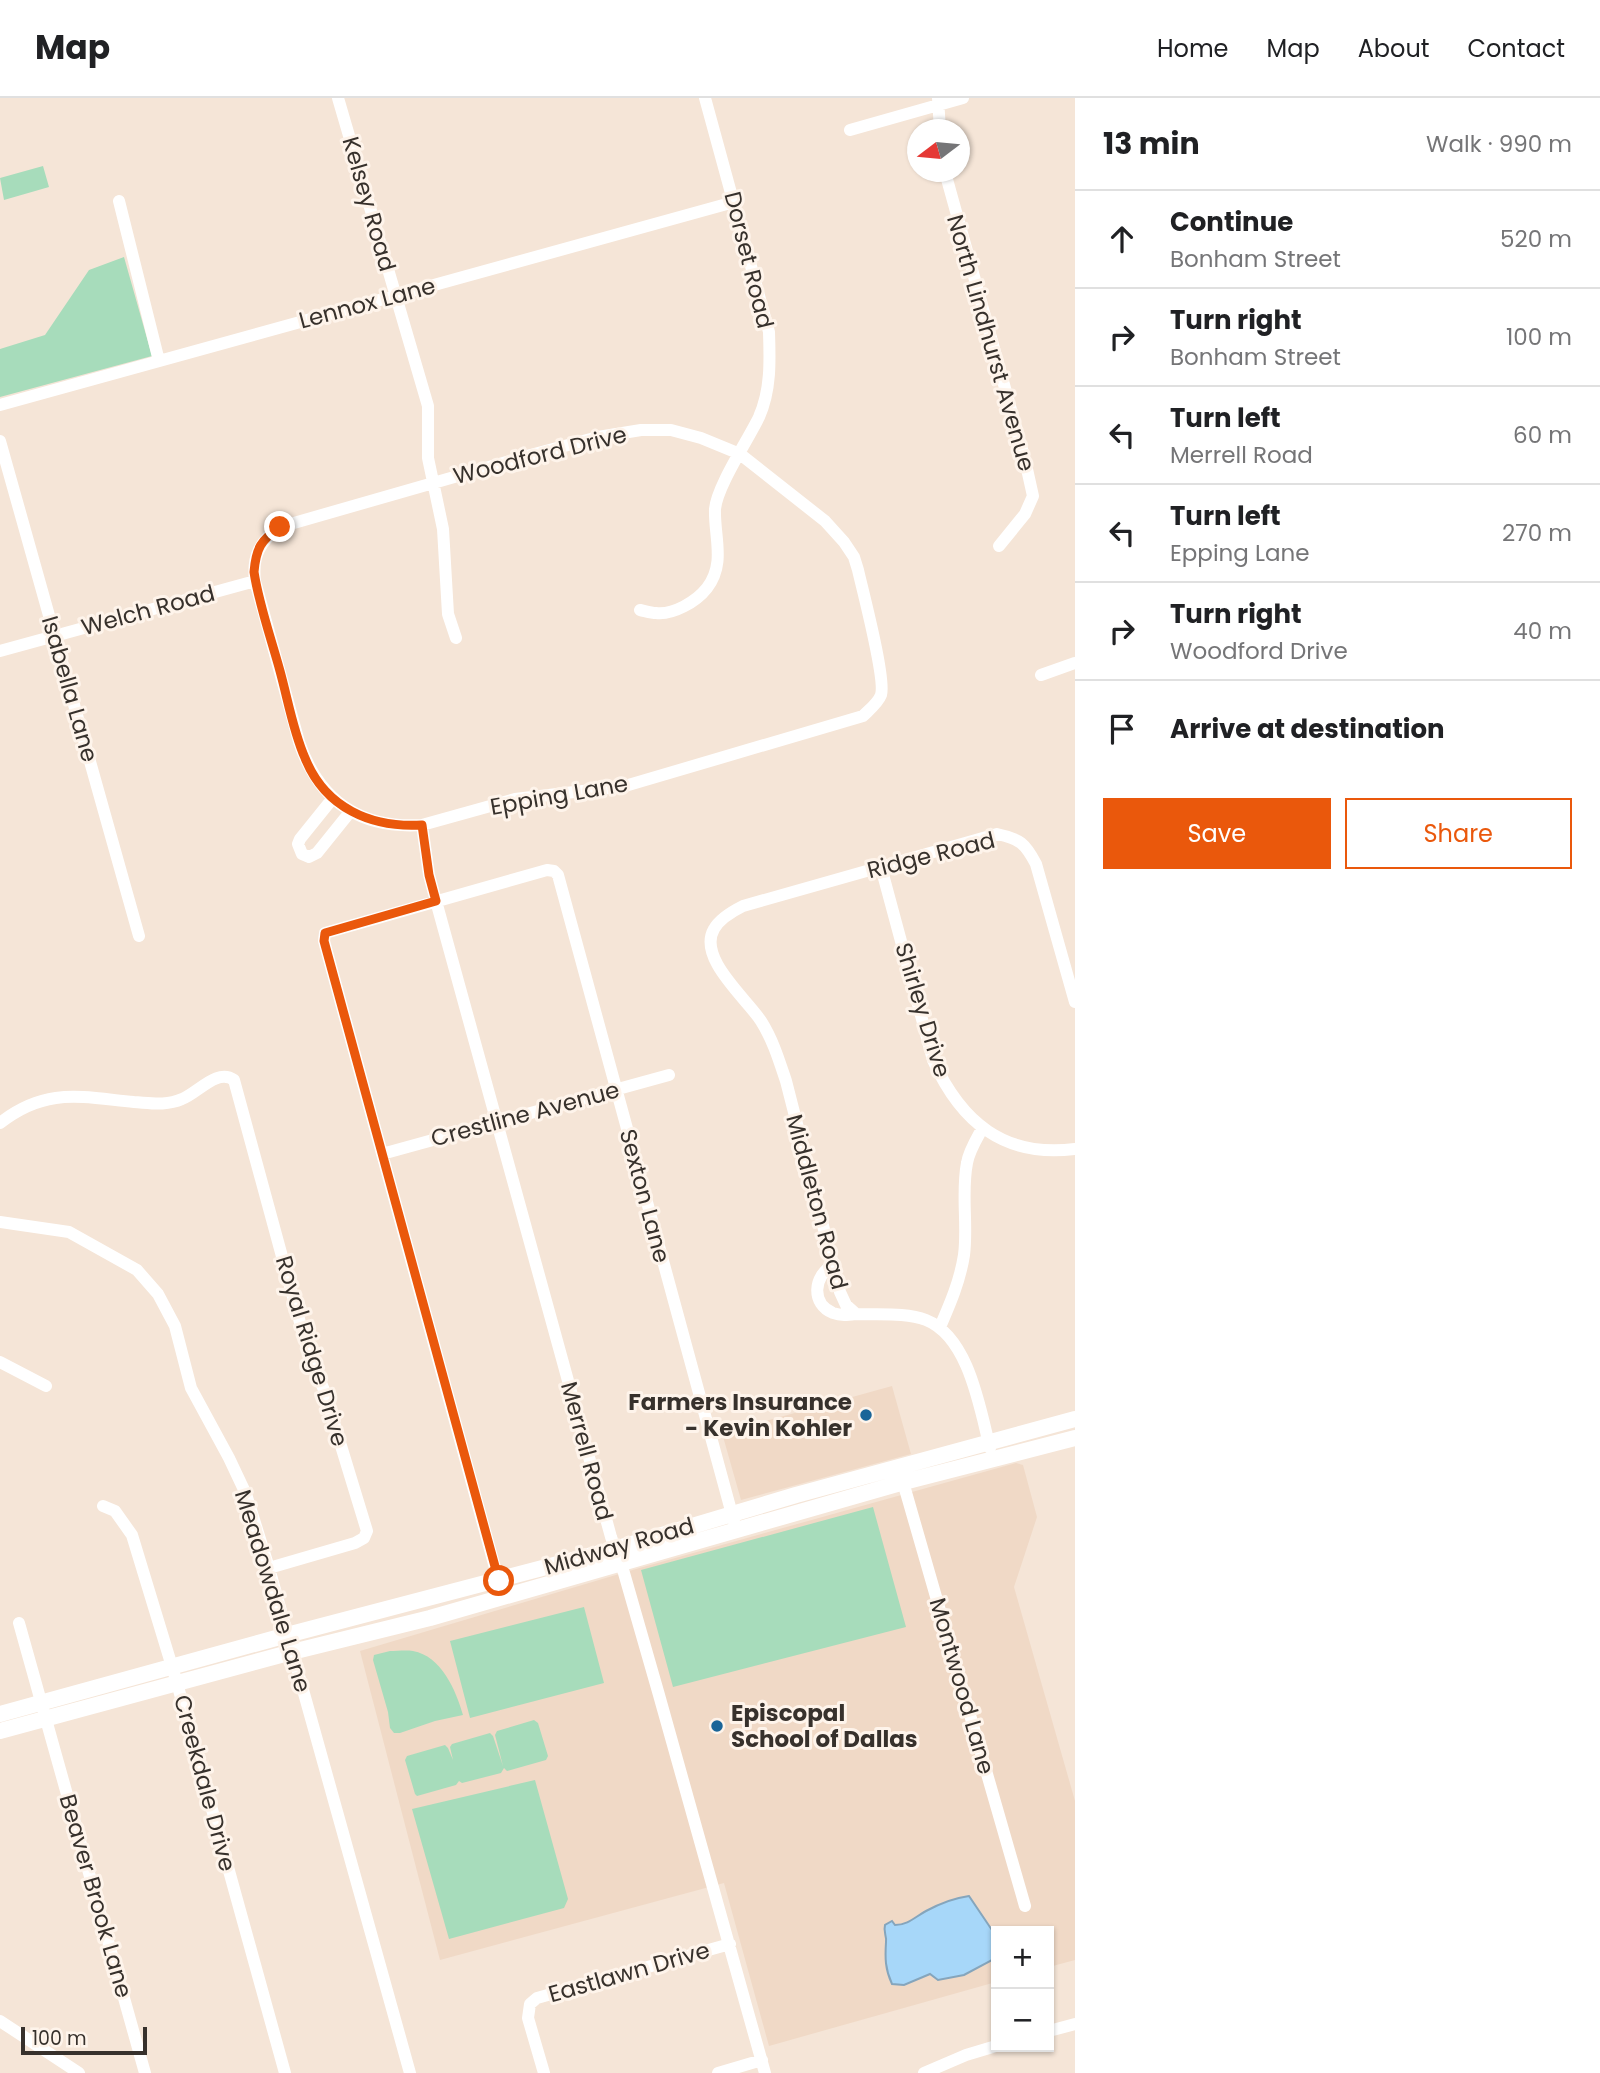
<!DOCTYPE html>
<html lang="en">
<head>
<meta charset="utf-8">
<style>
  :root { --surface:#fff; --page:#f6f6f6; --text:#202124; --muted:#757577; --line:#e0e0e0; --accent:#ea580c }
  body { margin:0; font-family:Poppins,sans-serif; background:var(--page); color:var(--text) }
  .controls { position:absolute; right:21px; bottom:21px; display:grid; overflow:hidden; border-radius:0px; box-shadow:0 2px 5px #0004 }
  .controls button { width:63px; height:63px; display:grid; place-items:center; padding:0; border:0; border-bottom:2px solid var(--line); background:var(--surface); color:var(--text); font:35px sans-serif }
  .compass { position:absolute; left:907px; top:21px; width:63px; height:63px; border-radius:50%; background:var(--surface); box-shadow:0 2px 5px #0004; rotate:254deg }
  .scale { position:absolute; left:21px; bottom:18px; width:126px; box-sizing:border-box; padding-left:7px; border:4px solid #37312c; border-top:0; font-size:19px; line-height:24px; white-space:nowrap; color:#37312c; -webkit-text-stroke:5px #fef4eb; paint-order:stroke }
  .stop { position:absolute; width:21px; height:21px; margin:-16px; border:5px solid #ea580c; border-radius:50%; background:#fff }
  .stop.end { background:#ea580c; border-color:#fff; box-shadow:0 2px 7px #0008 }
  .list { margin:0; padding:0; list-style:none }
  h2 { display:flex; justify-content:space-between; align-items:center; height:91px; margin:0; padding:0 28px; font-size:30px }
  h2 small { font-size:23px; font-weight:400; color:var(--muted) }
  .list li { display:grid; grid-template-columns:46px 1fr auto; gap:21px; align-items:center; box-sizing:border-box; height:98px; padding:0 28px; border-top:2px solid var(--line) }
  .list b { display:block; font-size:26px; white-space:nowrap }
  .list p { margin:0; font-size:23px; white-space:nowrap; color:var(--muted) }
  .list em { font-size:23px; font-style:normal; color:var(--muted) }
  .actions { display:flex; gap:14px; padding:21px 28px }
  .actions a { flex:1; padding:16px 0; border:2px solid var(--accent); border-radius:0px; text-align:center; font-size:24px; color:var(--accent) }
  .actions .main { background:var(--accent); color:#fff }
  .icon { flex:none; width:38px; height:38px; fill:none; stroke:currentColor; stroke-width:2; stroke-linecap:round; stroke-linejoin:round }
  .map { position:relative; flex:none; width:1075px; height:1975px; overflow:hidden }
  header { display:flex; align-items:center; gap:42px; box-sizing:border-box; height:98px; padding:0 35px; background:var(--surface); border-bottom:2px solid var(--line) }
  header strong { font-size:33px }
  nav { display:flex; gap:38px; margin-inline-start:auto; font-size:24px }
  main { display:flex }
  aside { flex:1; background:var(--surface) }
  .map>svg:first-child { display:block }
</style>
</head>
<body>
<header>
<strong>Map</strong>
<nav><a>Home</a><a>Map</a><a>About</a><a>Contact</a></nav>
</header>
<main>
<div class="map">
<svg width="1075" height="1975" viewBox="0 0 1075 1975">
  <rect width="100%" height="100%" fill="#f5e5d7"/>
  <!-- built -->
  <path fill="#f0d9c6" d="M892,1288L911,1356L741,1402L722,1335Z
    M1016,1365L1023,1367L1037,1419L1014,1489L1075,1703V1862L1049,1869V1833H996V1884L769,1948L724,1785L440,1862L360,1553L636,1471Z"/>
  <!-- green -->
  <path fill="#a7dcbb" d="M43,68L49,89L4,102L0,80Z
    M124,159L152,258L0,299V251L45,237L89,172Z
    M873,1409L906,1529L673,1589L641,1472Z
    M584,1509L604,1585L470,1620L450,1543Z
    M390,1553C397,1553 406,1552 413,1553C441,1558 456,1592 463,1617L435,1623L400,1635H394L390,1630L388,1614L373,1562L374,1557Z
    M534,1622L538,1625L548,1658L546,1662L507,1673L504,1670L501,1675L462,1685L459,1683L456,1687L417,1698L415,1696L405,1662L407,1658L445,1647L448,1650L453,1662L450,1649L452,1646L490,1635L493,1638L503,1668L495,1637L497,1633Z
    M535,1682L568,1801L564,1810L449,1841L412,1711Z"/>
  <!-- water -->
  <path fill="#a7d7f9" stroke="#85a5bc" stroke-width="2" d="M969,1798L996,1838V1860L964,1877L938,1882L930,1876L904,1887L892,1886C885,1871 885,1860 886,1844C887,1838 883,1834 885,1827L892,1823L895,1827C908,1827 915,1819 926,1813C939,1806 954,1800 969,1798Z"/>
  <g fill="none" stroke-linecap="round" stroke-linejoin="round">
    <!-- minor -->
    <path stroke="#fff" stroke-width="12" d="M338,0L428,308V360L443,431L448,516L456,540
      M938,0L940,32
      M850,32L963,0
      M945,74L1025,362L1033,398L1025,416L999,448
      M119,103L159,263
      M0,307L734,104
      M641,332H671L701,340L740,356L825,423L844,444L854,459L858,472C863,494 886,581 881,597C878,605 869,612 863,618L625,688L515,701L422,727C360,731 319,703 299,644L255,483C252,458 260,443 280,429L527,358L598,339Z
      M0,343L139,838
      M640,512C645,513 651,515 656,515C673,517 696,504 707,490C726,465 714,439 715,411C717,388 748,342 759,319C771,292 770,263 769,234L705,0
      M0,553L255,483
      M1041,577L1075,565
      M333,700L300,741L298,746L302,756L309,759L317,755L350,714
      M422,727L429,777L436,803L611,1439L624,1475L659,1597L765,1975
      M881,769L933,962C961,1024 1004,1060 1075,1051
      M0,1025C46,989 80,999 134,1004C151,1005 166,1008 182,1001C198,995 217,970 234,982L308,1254L324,1292L367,1433L364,1440L355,1445L269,1470
      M382,1056L669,977
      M0,1124L69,1134L137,1172L158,1196L175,1228L191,1290L229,1360L246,1396L269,1470L410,1975
      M833,1167C813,1178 811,1206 833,1215C841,1218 848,1217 856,1216
      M940,1229C950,1206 960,1183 964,1157C968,1127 961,1095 967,1065C969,1053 976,1042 982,1031
      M0,1264L46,1288
      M990,1350C980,1311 969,1239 926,1222C906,1214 878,1217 856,1216L846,1207L840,1194L786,983C779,962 773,942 761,923C747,901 697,860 714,831C720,820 733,813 743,808L997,736C1020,741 1025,745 1036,766L1075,904
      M901,1377L1025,1808
      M103,1408L115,1413L132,1437L177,1585L285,1975
      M503,1499L324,843L325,835L547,772L554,773L558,777L736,1431
      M19,1525L145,1975
      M0,1923L79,1975
      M1049,1933L1075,1926
      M544,1975L528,1920L530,1906L537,1900L730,1846
      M718,1975L762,1962
      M924,1975L966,1957L996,1948"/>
    <!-- major -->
    <path stroke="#fff" stroke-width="16" d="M0,1616L287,1537L615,1451L796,1397L1075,1321
      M0,1633L292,1554L430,1520L904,1384L1075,1340"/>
  </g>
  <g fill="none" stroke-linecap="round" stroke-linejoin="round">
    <!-- route -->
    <path stroke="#ea580c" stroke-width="9" d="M280,429C261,442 256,450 254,474C259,507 271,540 280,573C288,602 293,633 305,660C325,710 371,730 422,727L429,777L436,803L325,835L324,843L499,1483"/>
  </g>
  <!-- markers -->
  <g fill="#1a6598" stroke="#fef4eb" stroke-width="2.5">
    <circle cx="866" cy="1317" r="7"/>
    <circle cx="717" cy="1628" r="7"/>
  </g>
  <g text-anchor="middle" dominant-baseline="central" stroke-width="6" stroke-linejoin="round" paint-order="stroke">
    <!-- street labels -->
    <g font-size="23" fill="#37312c" stroke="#fef4eb">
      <text transform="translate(369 106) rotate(74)">Kelsey Road</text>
      <text transform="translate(749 162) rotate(76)">Dorset Road</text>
      <text transform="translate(367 205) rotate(-15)">Lennox Lane</text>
      <text transform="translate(991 245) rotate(74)">North Lindhurst Avenue</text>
      <text transform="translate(540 357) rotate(-14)">Woodford Drive</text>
      <text transform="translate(148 512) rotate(-15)">Welch Road</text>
      <text transform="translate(70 591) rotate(74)">Isabella Lane</text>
      <text transform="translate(559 697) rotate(-10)">Epping Lane</text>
      <text transform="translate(931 757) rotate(-14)">Ridge Road</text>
      <text transform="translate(923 912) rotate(73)">Shirley Drive</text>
      <text transform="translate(525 1016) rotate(-15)">Crestline Avenue</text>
      <text transform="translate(645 1098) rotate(75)">Sexton Lane</text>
      <text transform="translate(817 1104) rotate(75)">Middleton Road</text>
      <text transform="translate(312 1253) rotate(73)">Royal Ridge Drive</text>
      <text transform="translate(587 1353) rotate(75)">Merrell Road</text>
      <text transform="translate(619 1448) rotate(-16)">Midway Road</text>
      <text transform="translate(273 1493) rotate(73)">Meadowdale Lane</text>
      <text transform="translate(962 1588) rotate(74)">Montwood Lane</text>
      <text transform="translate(205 1685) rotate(75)">Creekdale Drive</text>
      <text transform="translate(96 1798) rotate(74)">Beaver Brook Lane</text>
      <text transform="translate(629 1874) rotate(-16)">Eastlawn Drive</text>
    </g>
    <!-- poi labels -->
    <g font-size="23" font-weight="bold" fill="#37312c" stroke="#fef4eb" text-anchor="end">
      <text x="852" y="1304">Farmers Insurance<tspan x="852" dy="26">- Kevin Kohler</tspan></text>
      <text x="731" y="1615" text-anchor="start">Episcopal<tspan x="731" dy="26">School of Dallas</tspan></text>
    </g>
  </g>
</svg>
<div class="controls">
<button>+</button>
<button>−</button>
</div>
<svg class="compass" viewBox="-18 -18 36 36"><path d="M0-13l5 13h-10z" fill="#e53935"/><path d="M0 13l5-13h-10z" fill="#757577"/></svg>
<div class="scale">100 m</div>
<div class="stop" style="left:499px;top:1483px"></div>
<div class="stop end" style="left:280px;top:429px"></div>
</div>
<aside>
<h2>13 min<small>Walk · 990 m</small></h2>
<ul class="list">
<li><svg class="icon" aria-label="ahead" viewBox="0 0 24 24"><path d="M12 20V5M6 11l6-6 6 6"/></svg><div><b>Continue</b><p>Bonham Street</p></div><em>520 m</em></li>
<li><svg class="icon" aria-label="right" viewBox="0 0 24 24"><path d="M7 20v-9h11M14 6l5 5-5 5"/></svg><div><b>Turn right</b><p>Bonham Street</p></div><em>100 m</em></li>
<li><svg class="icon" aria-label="left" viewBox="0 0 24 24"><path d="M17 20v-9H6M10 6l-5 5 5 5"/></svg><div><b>Turn left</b><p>Merrell Road</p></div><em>60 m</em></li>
<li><svg class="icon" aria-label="left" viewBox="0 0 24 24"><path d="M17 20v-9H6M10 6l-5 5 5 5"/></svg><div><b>Turn left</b><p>Epping Lane</p></div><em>270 m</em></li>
<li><svg class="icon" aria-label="right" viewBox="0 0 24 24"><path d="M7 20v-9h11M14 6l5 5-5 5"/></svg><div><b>Turn right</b><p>Woodford Drive</p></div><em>40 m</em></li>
<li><svg class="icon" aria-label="arrive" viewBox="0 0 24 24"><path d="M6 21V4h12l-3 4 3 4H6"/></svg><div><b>Arrive at destination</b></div></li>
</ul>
<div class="actions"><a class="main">Save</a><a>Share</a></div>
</aside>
</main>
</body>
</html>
